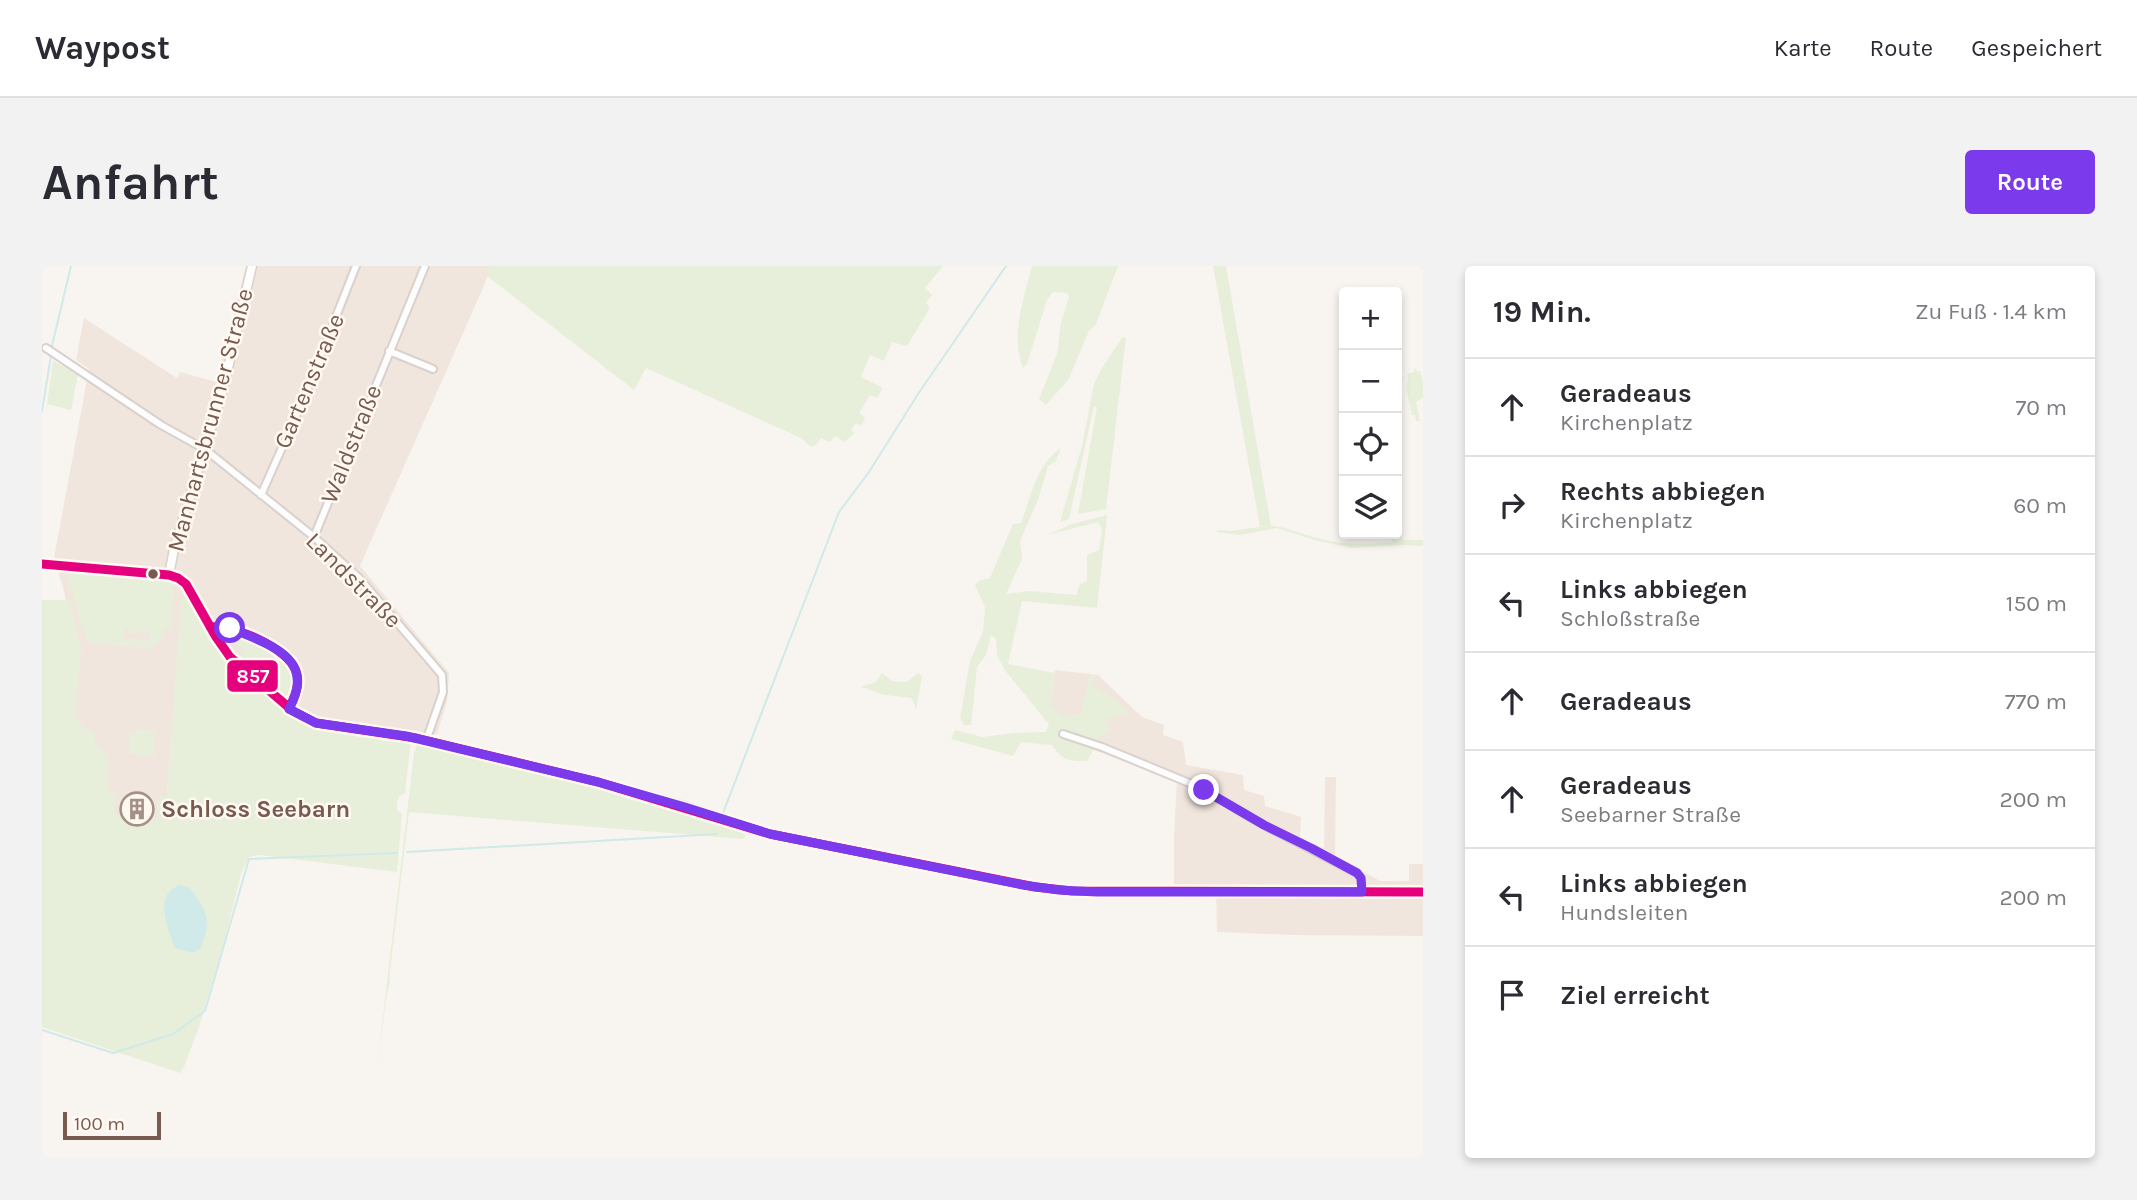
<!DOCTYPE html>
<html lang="de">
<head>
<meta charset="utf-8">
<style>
  :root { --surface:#fff; --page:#f2f2f3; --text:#2b2b33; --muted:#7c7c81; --line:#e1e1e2; --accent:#7c3aed }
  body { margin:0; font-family:Karla,sans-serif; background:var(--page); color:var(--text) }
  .controls { position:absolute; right:21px; top:21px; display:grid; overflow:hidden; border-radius:7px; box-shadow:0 4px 10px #0003 }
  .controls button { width:63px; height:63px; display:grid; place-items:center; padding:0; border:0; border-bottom:2px solid var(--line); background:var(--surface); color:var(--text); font:35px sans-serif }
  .scale { position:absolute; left:21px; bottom:18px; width:98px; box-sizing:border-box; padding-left:7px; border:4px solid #785a4e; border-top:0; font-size:19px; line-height:24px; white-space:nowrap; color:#785a4e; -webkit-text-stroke:5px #fff9f2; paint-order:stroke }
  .stop { position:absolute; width:21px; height:21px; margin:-16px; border:5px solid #7c3aed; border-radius:50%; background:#fff }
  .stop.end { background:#7c3aed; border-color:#fff; box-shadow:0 2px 7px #0008 }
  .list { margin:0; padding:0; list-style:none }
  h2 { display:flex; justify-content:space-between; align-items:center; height:91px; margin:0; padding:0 28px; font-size:30px }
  h2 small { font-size:23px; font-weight:400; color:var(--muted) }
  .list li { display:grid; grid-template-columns:46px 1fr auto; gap:21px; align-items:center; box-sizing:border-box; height:98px; padding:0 28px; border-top:2px solid var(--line) }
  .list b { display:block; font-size:26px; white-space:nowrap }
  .list p { margin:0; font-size:23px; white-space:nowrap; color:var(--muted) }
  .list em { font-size:23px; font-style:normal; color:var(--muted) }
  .icon { flex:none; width:38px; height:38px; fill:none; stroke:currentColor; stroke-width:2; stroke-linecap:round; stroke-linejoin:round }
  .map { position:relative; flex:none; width:1381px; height:892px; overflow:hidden; border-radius:7px }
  header { display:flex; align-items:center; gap:42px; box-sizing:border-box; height:98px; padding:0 35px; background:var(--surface); border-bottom:2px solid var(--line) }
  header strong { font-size:33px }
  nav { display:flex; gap:38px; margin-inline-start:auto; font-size:24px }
  .intro { display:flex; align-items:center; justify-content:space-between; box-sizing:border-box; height:168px; padding:0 42px }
  h1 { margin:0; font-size:49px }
  .button { padding:18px 32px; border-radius:7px; background:var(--accent); color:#fff; font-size:24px; font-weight:700 }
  main { display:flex; gap:42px; padding:0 42px }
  aside { flex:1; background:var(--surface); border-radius:7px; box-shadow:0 4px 10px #0003 }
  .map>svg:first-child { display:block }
</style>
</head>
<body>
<header>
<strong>Waypost</strong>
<nav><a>Karte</a><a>Route</a><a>Gespeichert</a></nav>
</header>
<div class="intro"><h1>Anfahrt</h1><a class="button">Route</a></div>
<main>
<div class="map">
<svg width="1381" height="892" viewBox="0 0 1381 892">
  <rect width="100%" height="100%" fill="#f8f4ef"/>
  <!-- residential -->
  <path fill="#f1e6dd" d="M204,0H449L441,22L318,300L407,407L405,436L395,468L374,469L311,458L281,457L257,446L189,387L142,310L123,556L64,552L32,454L34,383L21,321L12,292L47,103L34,94L42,52L135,112L138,106L174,116Z
    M1013,404L1056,409L1100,451L1122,459L1121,469L1141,476L1144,499L1201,509L1202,524L1222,530L1223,540L1259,551L1258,572L1282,583L1283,511H1294L1293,590L1338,615H1367V598H1381V670L1250,669L1175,666L1174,622L1132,620V570L1135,515L1052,484L1007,456Z"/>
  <!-- green -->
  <path fill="#e7efda" d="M449,0H901L883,22L890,29L884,37L888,42L865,80L850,76L842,95L828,89L819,111L841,122L835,132L828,129L817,147L823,152L819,160L814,157L809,164L813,167L802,176L793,170L788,176L779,172L775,178L769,181L759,172L604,102L592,124L445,10Z
    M990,0H1076L1054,58L1047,65L1026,114L1004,139L997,133L1015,88L1019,57L1027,31L1025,27L1011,26L1005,34L985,98L981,102C968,69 982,33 990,0Z
    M1171,0H1184L1229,260C1244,261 1257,267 1272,271C1300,279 1321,279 1350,276L1349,268H1355V243L1361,274H1381V280L1361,279L1310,282L1272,274L1235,262L1198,269L1174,266L1177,264L1188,265L1218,261Z
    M1084,71L1064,243L1036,248L1055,141L1052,140L1027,253L1018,256L1040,180L1052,118L1060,102L1080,72Z
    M11,95L36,108L29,144L5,138Z
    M1373,102L1375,105H1378L1381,117V132L1374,136L1378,155H1374L1373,149H1370L1364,121L1366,113L1365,108L1372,106Z
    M1019,182L1014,195L1006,200L996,234L978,275L980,293L964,328L988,325L1034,329L1038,318L1045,315V289L1057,284L1060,263L1056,256L1005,269L1030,258L1065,249L1055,342L980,335L966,398L1013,407L1009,441L1021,450L1039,448L1048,408L1054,409L1050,418L1078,437L1090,452L1079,447L1074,451L1063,453L1069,467H1061L1045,495C1027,495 1020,495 1010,479L979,476L971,490L909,473L913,464L940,471L972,467L1004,466L1007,456L1004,455L962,403L955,389L954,373L949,369L944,389L935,401L929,459H922L918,452L928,395L941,365L943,341L933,319L938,314L948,312L971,258L979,257C989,231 994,198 1019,182Z
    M24,305L127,314L132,317L129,363H121V369L110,382L95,381V374L107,375V365H104L103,368H101V365L96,364L95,367H87V363H82L81,373L93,374V381L48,377L44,372Z
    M140,322L163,363L183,394L249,449L281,463L369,474L363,527L357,530L355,537V544L360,548L355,606L217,589L207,591L199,608L183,673L157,761L142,801L138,807L0,761V334H28L39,384L33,446C35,459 42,462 53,466V478L65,491L67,526L74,527L73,549L115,553L117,530H125Z
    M200,370C226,382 268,396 248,432L246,434L241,431L188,385L190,383L198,388L201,387L202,383L193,377Z
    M840,407L850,415L865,416L876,407L880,410L874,444L870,432L843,429L819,421L834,416Z
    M95,464L113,465L112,490L87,488L88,469L93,468Z
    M376,477L566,522L681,556L699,563L703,568V571L700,573L367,546L348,705V717L345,727L335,802L372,487Z"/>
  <!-- water -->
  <path fill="#d0e9e9" d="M139,619L148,622C165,646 170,653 159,682L150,687L133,682C126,662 110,627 139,619Z"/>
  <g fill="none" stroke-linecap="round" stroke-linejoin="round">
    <!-- stream -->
    <path stroke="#d0e9e9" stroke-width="2" d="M9,84L29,0
      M0,145L9,90
      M681,547L797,246L827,206L876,128L964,0
      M678,559V558
      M365,586L675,568
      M0,764L71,787L131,768L163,745L207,593L355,587"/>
    <defs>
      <path id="minor" d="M4,82L119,159L164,184L272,271L318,313L400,409L401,426L384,475
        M347,85L391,103
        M219,229L259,139L314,0
        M272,271L383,0
        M168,361C183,358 197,366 211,372C245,387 270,402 247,443
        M1021,468L1060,481L1157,521L1222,559L1315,607L1319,612L1320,626"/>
      <path id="tertiary" d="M127,309L132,283L181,123L210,0"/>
      <path id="secondary" d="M0,298L127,309L136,312L144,318L174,371L188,391L251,445L274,457L374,472L556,516L643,541L728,568L993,621L1030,625L1088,626H1381"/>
    </defs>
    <!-- minor casing -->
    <use href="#minor" stroke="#d8d1cd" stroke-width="10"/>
    <!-- tertiary casing -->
    <use href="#tertiary" stroke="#d8d1cd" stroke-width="11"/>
    <!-- secondary casing -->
    <use href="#secondary" stroke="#d8d0cb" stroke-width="12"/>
    <!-- minor -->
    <use href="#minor" stroke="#fefdfd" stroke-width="6"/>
    <!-- tertiary -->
    <use href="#tertiary" stroke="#fefdfd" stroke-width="8"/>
    <!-- secondary -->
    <use href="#secondary" stroke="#fefdfd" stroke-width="9"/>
    <defs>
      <path id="bus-1" d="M0,298L127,309L136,312L144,318L174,371L188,391L251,445L274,457L374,472L556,516L728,568L993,621L1030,625L1381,626
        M168,361C191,358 246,382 254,405C259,419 252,431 247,443"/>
    </defs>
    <!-- bus-1 casing -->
    <use href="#bus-1" stroke="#fff9f2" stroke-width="14"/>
    <!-- bus-1 -->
    <use href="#bus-1" stroke="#e5007d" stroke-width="9"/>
  </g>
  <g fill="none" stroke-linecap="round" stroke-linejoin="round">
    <!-- route -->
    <path stroke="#7c3aed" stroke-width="9" d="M188,362C225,378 276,391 247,443L274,457L364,470L556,516L643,541L728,568L981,619L1017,624L1055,626H1320L1319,612L1315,607L1269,582L1222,559L1162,524"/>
  </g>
  <!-- icons -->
  <defs>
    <symbol id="building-ring" viewBox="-11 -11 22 22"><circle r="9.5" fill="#fff9f2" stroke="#a59086" stroke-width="1.5"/><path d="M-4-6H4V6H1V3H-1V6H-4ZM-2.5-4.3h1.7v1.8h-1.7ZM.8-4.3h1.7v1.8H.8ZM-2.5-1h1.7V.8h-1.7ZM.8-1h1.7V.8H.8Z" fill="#a59086"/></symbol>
  </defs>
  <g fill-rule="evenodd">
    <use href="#building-ring" x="76" y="524" width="38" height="38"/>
  </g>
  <!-- markers -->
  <circle fill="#785a4e" stroke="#fff9f2" stroke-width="2.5" cx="111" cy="308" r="6"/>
  <g text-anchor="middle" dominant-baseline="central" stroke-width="5" stroke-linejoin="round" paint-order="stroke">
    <!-- street labels -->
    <g font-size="24" fill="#785a4e" stroke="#fff9f2">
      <text transform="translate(267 115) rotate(-67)">Gartenstraße</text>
      <text transform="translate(168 154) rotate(-75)">Manhartsbrunner Straße</text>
      <text transform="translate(309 178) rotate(-68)">Waldstraße</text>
      <text transform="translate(312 314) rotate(45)">Landstraße</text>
    </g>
    <!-- poi labels -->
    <g font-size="24" font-weight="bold" fill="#785a4e" stroke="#fff9f2" text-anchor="start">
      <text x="119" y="543">Schloss Seebarn</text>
    </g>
  </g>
  <rect stroke="#fff9f2" stroke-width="2.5" x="184" y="393" width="53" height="34" rx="7" fill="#e5007d"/>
  <g font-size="19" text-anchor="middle" font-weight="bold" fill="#fff">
    <text x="211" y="417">857</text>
  </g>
</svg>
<div class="controls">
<button>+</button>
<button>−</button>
<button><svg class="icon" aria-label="locate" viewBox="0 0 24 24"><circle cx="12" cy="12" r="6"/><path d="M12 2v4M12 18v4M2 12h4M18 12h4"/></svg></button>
<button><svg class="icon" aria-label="layers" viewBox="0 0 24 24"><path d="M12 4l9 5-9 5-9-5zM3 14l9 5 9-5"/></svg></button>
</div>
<div class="scale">100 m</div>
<div class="stop" style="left:188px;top:362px"></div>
<div class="stop end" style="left:1162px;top:524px"></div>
</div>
<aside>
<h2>19 Min.<small>Zu Fuß · 1.4 km</small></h2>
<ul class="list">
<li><svg class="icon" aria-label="ahead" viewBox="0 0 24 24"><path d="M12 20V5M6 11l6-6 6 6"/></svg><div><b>Geradeaus</b><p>Kirchenplatz</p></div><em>70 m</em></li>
<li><svg class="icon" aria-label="right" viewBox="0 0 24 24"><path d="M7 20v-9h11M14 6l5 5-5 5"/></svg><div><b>Rechts abbiegen</b><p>Kirchenplatz</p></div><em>60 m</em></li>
<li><svg class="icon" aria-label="left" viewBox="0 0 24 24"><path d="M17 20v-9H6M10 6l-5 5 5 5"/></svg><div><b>Links abbiegen</b><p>Schloßstraße</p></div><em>150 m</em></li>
<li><svg class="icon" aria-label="ahead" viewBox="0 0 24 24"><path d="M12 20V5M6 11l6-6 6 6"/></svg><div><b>Geradeaus</b></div><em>770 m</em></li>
<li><svg class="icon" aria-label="ahead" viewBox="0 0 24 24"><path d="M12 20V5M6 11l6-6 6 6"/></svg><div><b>Geradeaus</b><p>Seebarner Straße</p></div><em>200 m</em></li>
<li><svg class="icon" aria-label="left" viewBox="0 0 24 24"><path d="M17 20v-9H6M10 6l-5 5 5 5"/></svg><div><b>Links abbiegen</b><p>Hundsleiten</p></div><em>200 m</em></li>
<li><svg class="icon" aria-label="arrive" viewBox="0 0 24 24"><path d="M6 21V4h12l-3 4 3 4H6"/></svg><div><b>Ziel erreicht</b></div></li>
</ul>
</aside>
</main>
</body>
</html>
